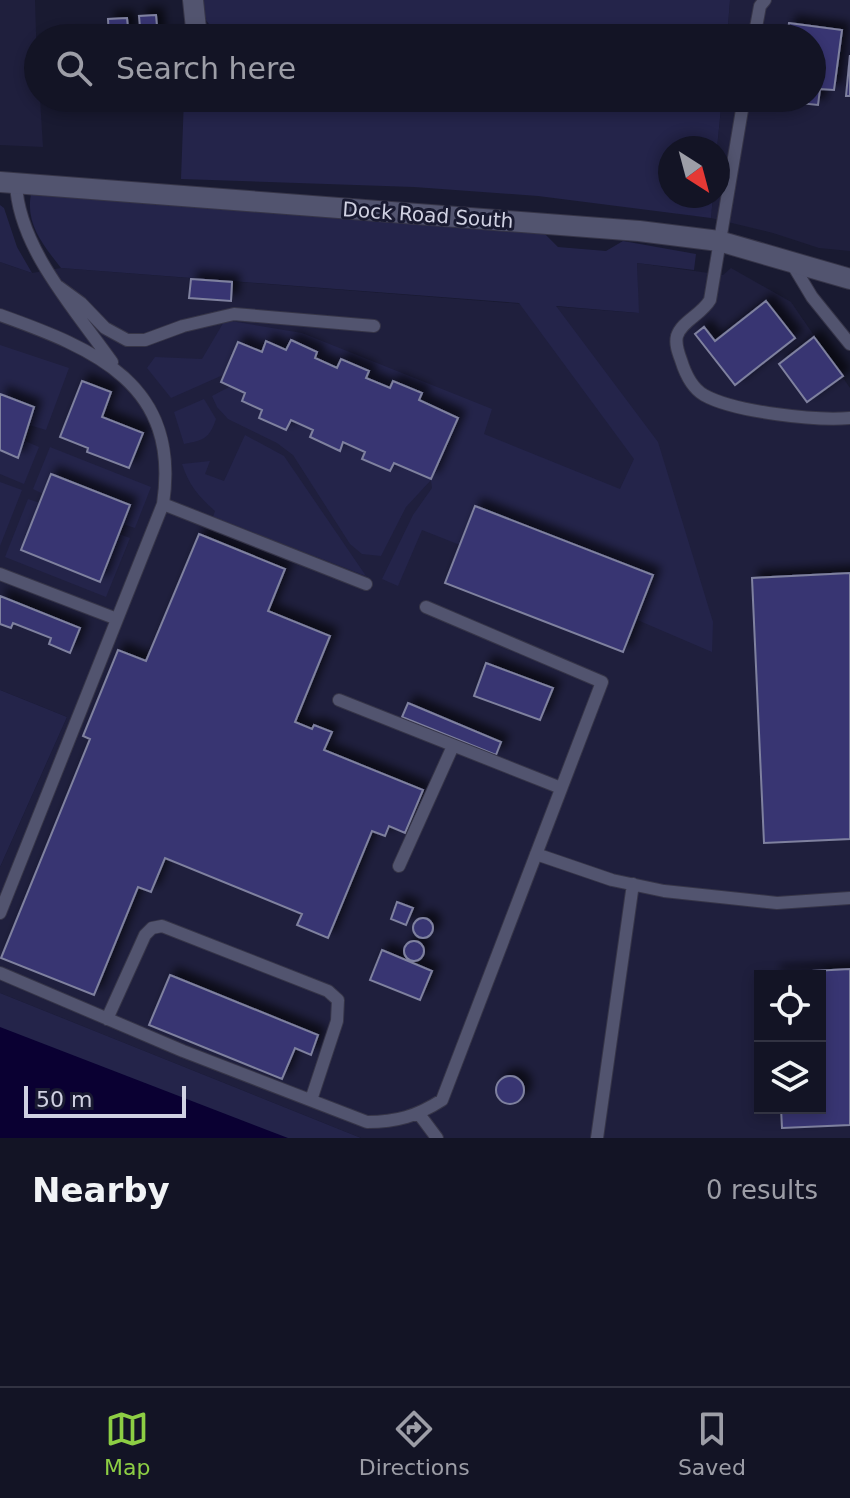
<!DOCTYPE html>
<html lang="en">
<head>
<meta charset="utf-8">
<style>
  :root { --surface:#131425; --page:#202132; --text:#f1f3f6; --muted:#9d9ea7; --line:#323342; --accent:#8dce44 }
  body { margin:0; font-family:"DejaVu Sans",sans-serif; background:var(--page); color:var(--text) }
  .controls { position:absolute; right:24px; bottom:24px; display:grid; overflow:hidden; border-radius:0px; box-shadow:0 4px 12px #0003 }
  .controls button { width:72px; height:72px; display:grid; place-items:center; padding:0; border:0; border-bottom:2px solid var(--line); background:var(--surface); color:var(--text); font:40px sans-serif }
  .compass { position:absolute; left:658px; top:136px; width:72px; height:72px; border-radius:50%; background:var(--surface); box-shadow:0 4px 12px #0003; rotate:144deg }
  .scale { position:absolute; left:24px; bottom:20px; width:162px; box-sizing:border-box; padding-left:8px; border:4px solid #d0d1e2; border-top:0; font-size:22px; line-height:28px; white-space:nowrap; color:#d0d1e2; -webkit-text-stroke:6px #191a31; paint-order:stroke }
  .list { margin:0; padding:0; list-style:none }
  h2 { display:flex; justify-content:space-between; align-items:center; height:104px; margin:0; padding:0 32px; font-size:34px }
  h2 small { font-size:26px; font-weight:400; color:var(--muted) }
  .icon { flex:none; width:44px; height:44px; fill:none; stroke:currentColor; stroke-width:2; stroke-linecap:round; stroke-linejoin:round }
  .map { position:relative; flex:none; width:850px; height:1138px; overflow:hidden }
  .search { position:absolute; background:var(--surface); box-shadow:0 4px 12px #0003; left:24px; right:24px; top:24px; height:88px; display:flex; align-items:center; gap:20px; box-sizing:border-box; padding:0 28px; border-radius:44px; color:var(--muted); font-size:30px }
  .sheet { height:248px; background:var(--surface) }
  nav { display:flex; justify-content:space-around; align-items:center; box-sizing:border-box; height:112px; border-top:2px solid var(--line); background:var(--surface); font-size:22px; color:var(--muted) }
  nav a { display:grid; justify-items:center; gap:4px }
  nav .on { color:var(--accent) }
  .map>svg:first-child { display:block }
</style>
</head>
<body>
<div class="map">
<svg width="850" height="1138" viewBox="0 0 850 1138">
  <defs>
    <filter id="shadow"><feDropShadow dx="7" dy="-7" stdDeviation="4" flood-color="#0009"/></filter>
  </defs>
  <rect width="100%" height="100%" fill="#191a31"/>
  <!-- built -->
  <path fill="#1f1f3d" fill-rule="evenodd" d="M0,0H35L38,98H40L43,147L0,145Z
    M730,0H850V251L819,248L773,233L711,218L713,196H718L717,148L722,98H812V38H727Z
    M0,262L32,273L61,268L638,313L637,263L723,275L731,268L791,302L850,388V1138H361L0,993V867L67,717L0,690ZM760,976H820V1108H760Z"/>
  <!-- green -->
  <path fill="#24244a" d="M200,0H730L727,38H235L234,32C212,35 202,20 200,0Z
    M184,98H722L717,148H670V196H713L711,218L538,196L414,187L181,179Z
    M31,194L544,233L558,247L606,251L623,241L696,254L694,270L637,263L639,313L556,306L658,442L713,622L712,652L635,619L652,574L475,506L460,545L422,530L398,586L382,579L413,515L432,488L431,480L406,507L381,556L362,554L350,544L293,455L277,443L228,419L217,407L212,396L231,386L245,393L242,402L262,410L259,418L286,430L291,420L313,430L310,438L339,451L343,442L365,452L363,459L389,471L394,463L430,479L458,418L419,400L422,393L394,381L390,388L366,378L369,371L342,359L337,368L315,358L317,352L291,340L286,350L266,341L262,352L238,342L223,375L171,398L147,368L155,357L202,359L225,320L302,333L492,409L484,434L620,489L634,459L519,303L61,268C44,246 25,224 31,194Z
    M0,205L4,208L17,247L32,273L0,262Z
    M0,345L69,368L46,430L29,425L33,407L0,394Z
    M204,399L216,419C209,439 204,440 184,444L174,412Z
    M245,435L284,456L366,576L213,517L215,511C198,496 189,485 182,464L210,461L205,474L224,481Z
    M25,441L39,447L24,484L0,474V451L18,457Z
    M50,447L151,487L135,528L123,524L130,505L52,474L43,494L33,489Z
    M0,482L22,490L0,546Z
    M28,499L40,503L22,550L99,582L119,534L130,538L106,597L5,557Z
    M0,690L67,717L0,867Z
    M0,993L361,1138H0Z"/>
  <!-- water -->
  <path fill="#0a0032" d="M0,1027L288,1138H0Z"/>
  <!-- building -->
  <path fill="#373672" stroke="#7f819f" stroke-width="2" filter="url(#shadow)" d="M156,15L158,38H141L139,16Z
    M127,18L129,38H109L108,19Z
    M789,23L842,30L834,90L820,89L818,105L779,101L780,98H812V38H787Z
    M850,55V96H846Z
    M191,279L232,282L231,301L189,298Z
    M766,301L795,338L735,385L695,334L704,327L715,341Z
    M814,337L843,376L807,402L779,364Z
    M291,340L317,352L315,358L337,368L341,359L369,371L366,378L390,388L393,381L422,393L419,400L458,418L431,479L394,463L390,471L362,459L365,452L343,442L340,451L310,437L313,430L291,420L286,430L259,418L262,410L242,401L245,393L221,382L238,342L262,352L266,341L286,350Z
    M82,381L111,392L102,417L143,433L129,468L87,452L88,448L60,437Z
    M0,394L34,407L18,458L0,450Z
    M51,474L130,505L100,582L21,550Z
    M475,506L653,575L623,652L445,583Z
    M199,534L285,569L268,611L330,636L295,722L312,729L314,725L332,732L324,750L423,790L405,833L389,826L385,836L372,831L328,938L297,925L302,914L165,858L151,892L138,887L94,995L1,958L90,739L83,736L118,650L146,661Z
    M850,573V839L764,843L752,578Z
    M0,596L80,628L70,653L49,644L51,638L13,623L11,628L0,624Z
    M486,663L553,688L540,720L474,696Z
    M408,703L501,742L496,755L402,717Z
    M397,902L413,908L406,925L391,919Z
    M413 928a10 10 0 1 1 20 0a10 10 0 1 1-20 0Z
    M404 951a10 10 0 1 1 20 0a10 10 0 1 1-20 0Z
    M382,950L432,971L420,1000L370,980Z
    M850,969V1125L782,1128L781,1108H820V976H774V973Z
    M170,975L318,1035L311,1055L295,1048L282,1079L149,1025Z
    M496 1090a14 14 0 1 1 28 0a14 14 0 1 1-28 0Z"/>
  <g fill="none" stroke-linecap="round" stroke-linejoin="round">
    <defs>
      <path id="service" d="M754,38L760,6L765,0
        M744,98L710,300C701,315 682,321 677,336C675,344 678,352 681,360C685,373 692,388 704,395C734,412 816,421 850,418
        M16,183C18,247 76,311 112,362
        M791,262L812,297L850,344
        M59,287L81,303L105,328L127,340H145L183,326L234,314L374,326
        M0,315C95,349 181,384 163,504L0,913
        M163,504L366,584
        M0,574L117,619
        M339,700L561,788
        M536,854L612,880L664,891L777,903L850,898
        M399,866L453,746
        M0,973L183,1051L367,1122C397,1122 417,1116 442,1100L602,682L426,607
        M107,1019L145,935L152,928L162,926L328,991L338,1000L337,1021L311,1100
        M419,1114L437,1138
        M597,1138L633,884"/>
      <path id="minor" d="M193,0L197,38
        M0,182L639,231L719,241L850,279"/>
    </defs>
    <!-- service casing -->
    <use href="#service" stroke="#363548" stroke-width="14"/>
    <!-- minor casing -->
    <use href="#minor" stroke="#363548" stroke-width="22"/>
    <!-- service -->
    <use href="#service" stroke="#52546f" stroke-width="12"/>
    <!-- minor -->
    <use href="#minor" stroke="#52546f" stroke-width="20"/>
  </g>
  <g text-anchor="middle" dominant-baseline="central" stroke-width="6" stroke-linejoin="round" paint-order="stroke">
    <!-- street labels -->
    <g font-size="20" fill="#d0d1e2" stroke="#191a31">
      <text transform="translate(428 215) rotate(4)">Dock Road South</text>
    </g>
  </g>
</svg>
<div class="controls">
<button><svg class="icon" aria-label="locate" viewBox="0 0 24 24"><circle cx="12" cy="12" r="6"/><path d="M12 2v4M12 18v4M2 12h4M18 12h4"/></svg></button>
<button><svg class="icon" aria-label="layers" viewBox="0 0 24 24"><path d="M12 4l9 5-9 5-9-5zM3 14l9 5 9-5"/></svg></button>
</div>
<svg class="compass" viewBox="-18 -18 36 36"><path d="M0-13l5 13h-10z" fill="#e53935"/><path d="M0 13l5-13h-10z" fill="#9d9ea7"/></svg>
<div class="scale">50 m</div>
<div class="search"><svg class="icon" aria-label="search" viewBox="0 0 24 24"><circle cx="10" cy="10" r="6"/><path d="M15 15l6 6"/></svg>Search here</div>
</div>
<section class="sheet">
<h2>Nearby<small>0 results</small></h2>
<ul class="list">
</ul>
</section>
<nav>
<a class="on"><svg class="icon" aria-label="map" viewBox="0 0 24 24"><path d="M3 6l6-2 6 2 6-2v14l-6 2-6-2-6 2zM9 4v14M15 6v14"/></svg>Map</a>
<a><svg class="icon" aria-label="directions" viewBox="0 0 24 24"><path d="M12 3l9 9-9 9-9-9zM9 14v-3h6M13 9l2 2-2 2"/></svg>Directions</a>
<a><svg class="icon" aria-label="saved" viewBox="0 0 24 24"><path d="M7 4h10v16l-5-4-5 4z"/></svg>Saved</a>
</nav>
</body>
</html>
